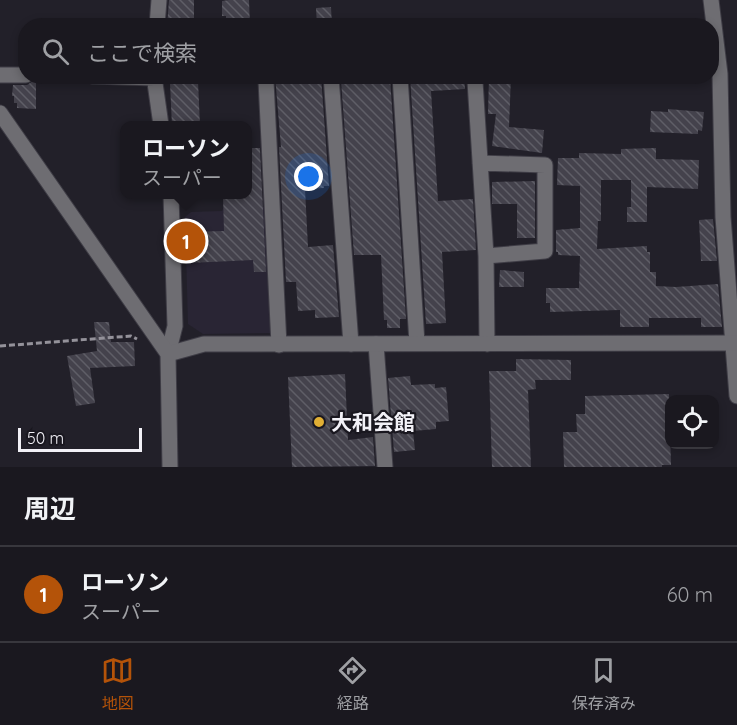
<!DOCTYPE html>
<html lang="ja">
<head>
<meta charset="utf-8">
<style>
  :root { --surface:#1a181f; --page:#27252c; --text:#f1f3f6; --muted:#9fa0a4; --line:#38373d; --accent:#b45309 }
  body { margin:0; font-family:Quicksand,"Noto Sans JP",sans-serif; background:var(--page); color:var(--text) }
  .controls { position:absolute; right:18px; bottom:18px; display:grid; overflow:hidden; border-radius:12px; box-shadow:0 3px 9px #0003 }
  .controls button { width:54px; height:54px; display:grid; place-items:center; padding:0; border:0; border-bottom:2px solid var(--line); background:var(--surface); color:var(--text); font:30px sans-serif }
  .scale { position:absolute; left:18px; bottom:15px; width:124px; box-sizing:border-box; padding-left:6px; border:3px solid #f2f1f7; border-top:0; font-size:16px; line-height:21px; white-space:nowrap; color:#f2f1f7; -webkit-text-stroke:4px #19171f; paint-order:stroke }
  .you { position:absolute; left:309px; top:177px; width:21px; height:21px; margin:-15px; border:4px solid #fff; border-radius:50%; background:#1a73e8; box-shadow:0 0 0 9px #1a73e833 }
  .badge { display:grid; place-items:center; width:39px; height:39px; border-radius:50%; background:var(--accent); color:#fff; font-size:20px; font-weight:700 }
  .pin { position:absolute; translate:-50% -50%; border:3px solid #fff; box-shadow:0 2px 6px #0006 }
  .popup { position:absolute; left:120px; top:121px; width:132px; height:78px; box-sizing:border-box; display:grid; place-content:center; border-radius:12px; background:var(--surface); filter:drop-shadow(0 2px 4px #0005); font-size:20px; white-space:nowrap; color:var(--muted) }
  .popup b { font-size:22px; color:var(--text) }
  .popup::after { content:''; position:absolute; left:50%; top:100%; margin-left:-12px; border:12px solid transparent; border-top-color:var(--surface) }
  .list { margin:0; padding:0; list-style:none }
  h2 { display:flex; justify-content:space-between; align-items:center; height:78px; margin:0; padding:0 24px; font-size:26px }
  h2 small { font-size:20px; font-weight:400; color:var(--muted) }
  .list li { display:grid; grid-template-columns:39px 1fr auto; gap:18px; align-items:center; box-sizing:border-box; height:96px; padding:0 24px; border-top:2px solid var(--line) }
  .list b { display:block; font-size:22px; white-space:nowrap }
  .list p { margin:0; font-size:20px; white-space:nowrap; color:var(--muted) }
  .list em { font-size:20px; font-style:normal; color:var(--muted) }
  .icon { flex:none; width:33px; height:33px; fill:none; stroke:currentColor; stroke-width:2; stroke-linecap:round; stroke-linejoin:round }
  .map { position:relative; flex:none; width:737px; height:467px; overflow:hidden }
  .search { position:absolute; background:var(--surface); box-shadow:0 3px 9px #0003; left:18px; right:18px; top:18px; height:66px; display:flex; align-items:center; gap:15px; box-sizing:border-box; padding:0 21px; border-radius:24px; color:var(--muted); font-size:22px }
  .sheet { height:174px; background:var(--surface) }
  nav { display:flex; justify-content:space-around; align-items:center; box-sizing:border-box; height:84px; border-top:2px solid var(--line); background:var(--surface); font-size:16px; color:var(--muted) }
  nav a { display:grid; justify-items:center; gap:3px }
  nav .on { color:var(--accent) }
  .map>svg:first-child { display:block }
</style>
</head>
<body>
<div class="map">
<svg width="737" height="467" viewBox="0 0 737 467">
  <defs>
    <pattern id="building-back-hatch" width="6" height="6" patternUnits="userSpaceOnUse" patternTransform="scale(1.5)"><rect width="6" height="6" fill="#44424c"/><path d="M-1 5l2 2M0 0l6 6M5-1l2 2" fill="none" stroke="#5f5e67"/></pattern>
  </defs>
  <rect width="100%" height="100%" fill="#222029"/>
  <!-- built -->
  <path fill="#292534" d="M224,206L268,207L275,333L203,334L188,324L185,217L191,212L222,211Z"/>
  <!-- building -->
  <path fill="url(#building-back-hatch)" d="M169,0H194V26H167Z
    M229,0H249L250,26H226V16H222V1Z
    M331,7L332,26H317L316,8Z
    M275,76H321L329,186H324V188L305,189L308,247L333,245L339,317L315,318V310L298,311L296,282H286L279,147H281Z
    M410,76H464L465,89L431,91L438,201L473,199L476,250L442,252L446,323L426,324Z
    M489,76H511L509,127L544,130L542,153L492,146L496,114H488Z
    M390,77L406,319H400V328H387V320H384L381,255H354L341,81Z
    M33,81H36V109L17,108V103H14V96H12L13,85H27Z
    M198,81L200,126H172L170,83Z
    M668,109L704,112L702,131L698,130V134L650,132L651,111L668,112Z
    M248,148H260L266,272H254L253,260L189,263L188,232L224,231L223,195H248Z
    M656,148V159L699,160L698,189L647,187V222H627V207H631V180H601V221H598L597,249L647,246V252H650V272H656V286L676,287L718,284L722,327H701V318H649V327H620V310L550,312V303H546V288H579L580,256L558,255V252H556V230L580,228V186L557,185L558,158H579V153L621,154V149Z
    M535,181V238H517V204H492V182Z
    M713,219L717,261H701L699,220Z
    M500,270L524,272V287H499Z
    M94,322H109L111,342H134L135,366L90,368L95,403L76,406L67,356L97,351Z
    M516,359L571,360V380H535L536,389L528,390L531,467H492L489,371H516Z
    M345,374L348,440L373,437L375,466L292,467L288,377Z
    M410,376L411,385L435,384V388L446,387L449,421L436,422V429L413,431L415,450L394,452L388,378Z
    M669,394L671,465H662V467H564L563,432H577L576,414H585V396Z"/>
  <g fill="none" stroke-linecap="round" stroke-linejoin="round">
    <defs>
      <path id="minor" d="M711,0L720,74L723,217L737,396
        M157,26L159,0
        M0,75H26
        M92,76L154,78
        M154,76L161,125
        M331,76L351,344
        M400,76L417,343
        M266,81L279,345
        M475,81L486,256L487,344
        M480,163L545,165V251L486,256
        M376,344L385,467
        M168,354L175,326L171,194"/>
      <path id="tertiary" d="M0,113L168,354L170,467
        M168,354L204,344L737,343"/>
    </defs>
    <!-- minor casing -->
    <use href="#minor" stroke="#3f3d46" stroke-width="17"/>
    <!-- tertiary casing -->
    <use href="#tertiary" stroke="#3f3d46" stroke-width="17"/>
    <!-- path -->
    <path stroke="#94929a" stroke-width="3" stroke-dasharray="6 3" stroke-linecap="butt" d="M0,346L131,336L137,339"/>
    <!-- minor -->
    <use href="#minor" stroke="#6e6d72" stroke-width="15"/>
    <!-- tertiary -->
    <use href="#tertiary" stroke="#6e6d72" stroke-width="15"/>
  </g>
  <!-- markers -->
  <circle fill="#e1af34" stroke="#19171f" stroke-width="2" cx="319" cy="422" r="6"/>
  <g text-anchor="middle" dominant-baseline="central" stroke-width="4.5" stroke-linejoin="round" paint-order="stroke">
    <!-- poi labels -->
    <g font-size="21" font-weight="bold" fill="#f2f1f7" stroke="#19171f" text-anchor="start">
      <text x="331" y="422">大和会館</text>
    </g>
  </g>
</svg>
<div class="controls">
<button><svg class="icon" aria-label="locate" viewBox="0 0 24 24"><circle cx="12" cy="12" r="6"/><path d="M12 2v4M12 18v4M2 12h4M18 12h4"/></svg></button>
</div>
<div class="scale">50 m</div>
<div class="you"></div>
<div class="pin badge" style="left:186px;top:241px">1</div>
<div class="popup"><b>ローソン</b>スーパー</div>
<div class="search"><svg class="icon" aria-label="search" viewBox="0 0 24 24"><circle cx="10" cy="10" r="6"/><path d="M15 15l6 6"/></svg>ここで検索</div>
</div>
<section class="sheet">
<h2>周辺<small></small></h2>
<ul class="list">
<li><span class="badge">1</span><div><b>ローソン</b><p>スーパー</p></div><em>60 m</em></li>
</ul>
</section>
<nav>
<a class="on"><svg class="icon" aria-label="map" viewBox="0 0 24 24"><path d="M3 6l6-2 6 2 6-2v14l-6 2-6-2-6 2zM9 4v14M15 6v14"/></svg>地図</a>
<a><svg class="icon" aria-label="directions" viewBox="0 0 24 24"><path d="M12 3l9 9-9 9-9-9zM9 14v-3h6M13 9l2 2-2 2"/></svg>経路</a>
<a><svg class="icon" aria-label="saved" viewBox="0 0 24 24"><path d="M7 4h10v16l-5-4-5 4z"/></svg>保存済み</a>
</nav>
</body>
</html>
